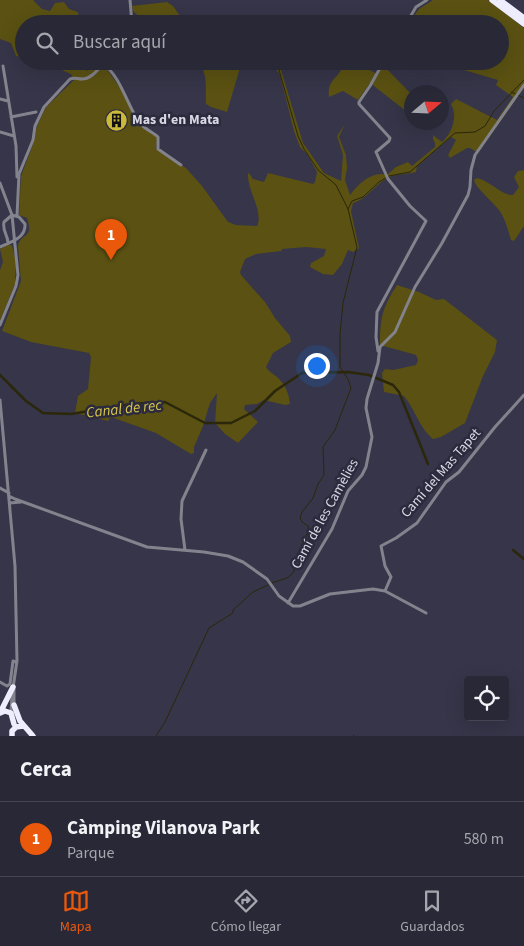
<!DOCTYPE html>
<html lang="es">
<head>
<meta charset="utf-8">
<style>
  :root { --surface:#282837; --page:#343442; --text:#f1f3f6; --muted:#a5a6ad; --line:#444452; --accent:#ea580c }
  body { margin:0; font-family:"Source Sans 3",sans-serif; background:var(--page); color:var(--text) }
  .controls { position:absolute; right:15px; bottom:15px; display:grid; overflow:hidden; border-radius:5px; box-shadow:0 5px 20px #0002 }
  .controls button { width:45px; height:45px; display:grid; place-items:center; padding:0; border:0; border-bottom:1px solid var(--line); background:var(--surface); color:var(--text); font:25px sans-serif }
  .compass { position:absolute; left:404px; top:85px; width:45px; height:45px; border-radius:50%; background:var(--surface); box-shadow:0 5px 20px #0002; rotate:71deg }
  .you { position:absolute; left:316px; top:365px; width:18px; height:18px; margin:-12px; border:4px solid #fff; border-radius:50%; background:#1a73e8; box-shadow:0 0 0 8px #1a73e833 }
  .badge { display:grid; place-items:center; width:32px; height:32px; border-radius:50%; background:var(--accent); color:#fff; font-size:16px; font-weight:700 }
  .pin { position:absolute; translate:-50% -41px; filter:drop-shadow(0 1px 2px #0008) }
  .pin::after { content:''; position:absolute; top:26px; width:18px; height:15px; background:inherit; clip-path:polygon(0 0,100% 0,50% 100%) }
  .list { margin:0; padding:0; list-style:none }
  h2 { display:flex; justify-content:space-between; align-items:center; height:65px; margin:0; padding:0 20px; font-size:21px }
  h2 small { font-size:16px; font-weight:400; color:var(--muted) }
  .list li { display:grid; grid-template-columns:32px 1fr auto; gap:15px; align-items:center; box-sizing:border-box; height:75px; padding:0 20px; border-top:1px solid var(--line) }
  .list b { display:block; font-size:19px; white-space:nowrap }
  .list p { margin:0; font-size:16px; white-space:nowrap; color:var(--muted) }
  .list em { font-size:16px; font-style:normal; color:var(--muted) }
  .icon { flex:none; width:28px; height:28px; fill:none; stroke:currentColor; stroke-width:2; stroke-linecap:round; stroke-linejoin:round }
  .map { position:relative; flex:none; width:524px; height:736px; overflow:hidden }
  .search { position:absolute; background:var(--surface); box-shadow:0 5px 20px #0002; left:15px; right:15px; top:15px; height:55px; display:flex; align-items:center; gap:12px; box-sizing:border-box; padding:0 18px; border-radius:28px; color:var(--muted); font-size:19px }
  .sheet { height:140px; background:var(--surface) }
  nav { display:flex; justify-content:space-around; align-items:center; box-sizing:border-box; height:70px; border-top:1px solid var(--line); background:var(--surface); font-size:14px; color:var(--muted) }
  nav a { display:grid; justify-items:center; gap:2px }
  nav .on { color:var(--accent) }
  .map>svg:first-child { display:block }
</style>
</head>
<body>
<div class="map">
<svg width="524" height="736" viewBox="0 0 524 736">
  <rect width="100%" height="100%" fill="#363549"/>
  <!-- green -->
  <path fill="#5a5112" d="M0,0H33L42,9L50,11L55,3L64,2L69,9L78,12L80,24H24V57L16,56L11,43L0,39Z
    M433,0H488L524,28V88L478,153L470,148H467L450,158L448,155L456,140L451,137L417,166L416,172C409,174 400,174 392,176C377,181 368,199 353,203L351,211L359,248L353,252L348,250L342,264L333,275L323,274L310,267L311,263L324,256L326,249L306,247L282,249L281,251L256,254L245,259L240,272L241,275L265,302L275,318L290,336L291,342L273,353L266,367C269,372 274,374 278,378C285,384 289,394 290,404L285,405L264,400L257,404L245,405L244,409L258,422L238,443L225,434L215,423L217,393L210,403L203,426L194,447V453L191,454L156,433L111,417L108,421L75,413L78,396L88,389L91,357L89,353L31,342L2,331L21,281L18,246C22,231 34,240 27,218L19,215L21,176L33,144L37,126L46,107L74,80L71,74L41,61H80L87,71L101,61L123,92L139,124L157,137L156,149L186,168L202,186L228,222L236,225L257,226C264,212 247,190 248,174L249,173L253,179L264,182L268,173L313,184L315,182L317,172L307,154L300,147L294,131L280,75L275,68L266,61H271L281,70L303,143L324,173L341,181L343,155L337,136L345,124L339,137L346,155L347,168L345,180L350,195C358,184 373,170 387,175L396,167L408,162L412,166L435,147V143L433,139V135L442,142C452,133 458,117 451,104L456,99L497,120L513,97L496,85L498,80L433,61H500V24H408L419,9Z
    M167,2L173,6L182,19L190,17L200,24H147L133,11L132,6Z
    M197,61H242L227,112L211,107L206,104C205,89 209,73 197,61Z
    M344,61H354L377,74L383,65L411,94V106L406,111L370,83L358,100L343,91L329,97C326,78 343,77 344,61Z
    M524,170V226L514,241L511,240C508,230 506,222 501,213C496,204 475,188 474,180L477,178C489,180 502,196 513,195L519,187L514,177L518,171Z
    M9,244L12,246L16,261L15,284L0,321V270L3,262L0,249Z
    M397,285L419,292L436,300L444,299L497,340L495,352L483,376L465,423L441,437L433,439C419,428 415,409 404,396L384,392L382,373L385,369L393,370L416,365L418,360L416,355L380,345C380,318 382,308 397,285Z"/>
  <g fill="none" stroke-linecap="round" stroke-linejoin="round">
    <!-- stream -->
    <path stroke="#2b270a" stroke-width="1" d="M189,18L197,24
      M267,61L279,70L298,136L304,149L318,170L336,185L348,209
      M511,92L524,98
      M272,583L287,578L294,572V561L309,530L308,526L302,522L300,518L302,512L313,498L318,484L324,475L323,447L335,430L351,388L348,379L340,367V334L343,303L357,247L348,209L352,201L363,197L379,182L389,176L410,172L455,133L475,132L485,126L494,111L524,80
      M156,736L165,722L209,628L233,613V610L253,592L268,585
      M353,736L354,735"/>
    <!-- canal -->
    <path stroke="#2b270a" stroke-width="2.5" d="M0,375L26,401L43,413L71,414L131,404L165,402L205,423H231L255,411L275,391L302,373L348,372L369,375L393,385L399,392L428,464
      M513,550L524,559"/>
    <!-- minor -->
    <path stroke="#83838e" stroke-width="3" d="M130,0L132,24
      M406,24L416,7L427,0
      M103,64C120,75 128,107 139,122C144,129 153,132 158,137V149L181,165
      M3,66L16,146L17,177
      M0,99L8,101
      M11,117L36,112
      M0,132L14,136
      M0,183L12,215L18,275L16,286L0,325
      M17,216L19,174L33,140L35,126L44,107L70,79C75,77 77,79 82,79C92,79 100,67 106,61
      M0,247C11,242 26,238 25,224L19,217L12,215L4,222C2,231 8,235 8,243
      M378,351L376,337L377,312L426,221L410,206L388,179L376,152L389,141L390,138L359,104V102L370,86L384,61
      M0,400L15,566L17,661L13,688
      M0,488L9,493
      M9,496L15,499L147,547L204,552L228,556L243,562L267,579L279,596L293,606H300L330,594L373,589L385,591L426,613
      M10,503L21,502
      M185,550L181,519L182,501L206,450
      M385,591L391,577L385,566L381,546L396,538L417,523L446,482L459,472L495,427L524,395
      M288,603L332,529L348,491L362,475L366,467L372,437L366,408L367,399L378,363L380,347L395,332L415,287L442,243L468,195L470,187L471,170L475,155L524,85
      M0,682L7,686L10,684L13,661L16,662
      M14,705V689
      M11,713L12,694"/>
    <!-- highway -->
    <path stroke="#eeedfd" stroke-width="5.5" d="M492,0L524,24
      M500,0L524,18
      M14,705L20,721L33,736
      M0,713L13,687
      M0,713L5,711L11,713L14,724
      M12,736V731L16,727L23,726"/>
  </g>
  <!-- icons -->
  <defs>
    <symbol id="building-disc" viewBox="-11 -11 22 22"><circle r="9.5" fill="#cbba39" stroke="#2c2b3e"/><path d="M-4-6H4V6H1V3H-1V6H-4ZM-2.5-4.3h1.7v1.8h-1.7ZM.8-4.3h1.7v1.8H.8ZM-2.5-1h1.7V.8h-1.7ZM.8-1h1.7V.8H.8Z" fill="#111"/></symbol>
  </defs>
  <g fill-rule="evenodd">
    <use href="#building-disc" x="104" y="108" width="25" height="25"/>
  </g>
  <g text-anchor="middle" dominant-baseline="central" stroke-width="5" stroke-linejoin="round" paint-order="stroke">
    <!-- poi labels -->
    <g font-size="14" font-weight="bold" fill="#d8d8e5" stroke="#2c2b3e" text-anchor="start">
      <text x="132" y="120">Mas d'en Mata</text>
    </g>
    <!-- street labels -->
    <g font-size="14" fill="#d8d8e5" stroke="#2c2b3e">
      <text transform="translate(441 473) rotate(-49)">Camí del Mas Tapet</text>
      <text transform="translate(325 514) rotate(-61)">Camí de les Camèlies</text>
    </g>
    <!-- water labels -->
    <g font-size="15" font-style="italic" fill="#d7c649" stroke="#2c2b3e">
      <text transform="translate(124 409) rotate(-6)">Canal de rec</text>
    </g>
  </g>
</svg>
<div class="controls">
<button><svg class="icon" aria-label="locate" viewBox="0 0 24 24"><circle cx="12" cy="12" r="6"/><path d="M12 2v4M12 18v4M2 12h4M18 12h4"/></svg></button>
</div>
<svg class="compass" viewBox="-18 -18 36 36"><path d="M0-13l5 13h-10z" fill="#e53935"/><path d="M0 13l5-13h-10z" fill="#a5a6ad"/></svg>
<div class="you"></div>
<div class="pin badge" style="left:111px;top:260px">1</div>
<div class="search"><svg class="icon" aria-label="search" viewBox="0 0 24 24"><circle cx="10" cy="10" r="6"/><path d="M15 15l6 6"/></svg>Buscar aquí</div>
</div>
<section class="sheet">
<h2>Cerca<small></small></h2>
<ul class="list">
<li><span class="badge">1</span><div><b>Càmping Vilanova Park</b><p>Parque</p></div><em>580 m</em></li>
</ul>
</section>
<nav>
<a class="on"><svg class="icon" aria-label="map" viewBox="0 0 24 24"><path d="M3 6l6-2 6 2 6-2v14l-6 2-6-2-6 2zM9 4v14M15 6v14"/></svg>Mapa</a>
<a><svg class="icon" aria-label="directions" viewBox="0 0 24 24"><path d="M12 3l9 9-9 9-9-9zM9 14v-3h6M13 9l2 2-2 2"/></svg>Cómo llegar</a>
<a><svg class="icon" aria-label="saved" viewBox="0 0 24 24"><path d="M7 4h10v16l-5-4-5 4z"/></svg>Guardados</a>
</nav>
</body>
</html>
